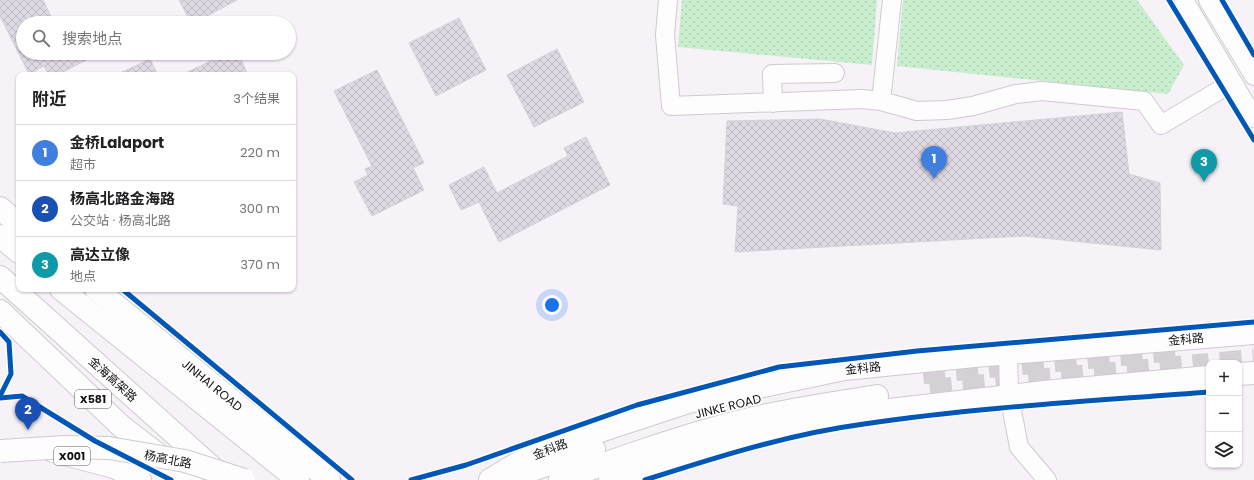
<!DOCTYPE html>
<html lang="zh">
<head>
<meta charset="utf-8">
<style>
  :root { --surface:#fff; --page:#f6f6f6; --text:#202124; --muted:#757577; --line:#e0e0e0; --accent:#635f64 }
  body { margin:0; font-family:Poppins,"Noto Sans SC",sans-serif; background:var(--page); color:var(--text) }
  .controls { position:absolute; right:12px; bottom:12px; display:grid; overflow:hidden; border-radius:8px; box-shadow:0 1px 3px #0004 }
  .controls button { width:36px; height:36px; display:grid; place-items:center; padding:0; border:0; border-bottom:1px solid var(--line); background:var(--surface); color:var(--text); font:20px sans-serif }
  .you { position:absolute; left:552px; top:305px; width:14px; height:14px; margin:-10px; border:3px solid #fff; border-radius:50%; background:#1a73e8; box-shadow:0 0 0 6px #1a73e833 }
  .badge { display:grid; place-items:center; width:26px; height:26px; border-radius:50%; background:var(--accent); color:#fff; font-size:13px; font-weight:700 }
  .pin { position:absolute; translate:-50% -33px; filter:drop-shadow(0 1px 2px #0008) }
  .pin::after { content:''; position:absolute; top:21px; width:14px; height:12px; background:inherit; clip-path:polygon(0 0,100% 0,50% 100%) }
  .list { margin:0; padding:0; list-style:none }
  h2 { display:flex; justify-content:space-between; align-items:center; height:52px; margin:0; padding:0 16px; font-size:17px }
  h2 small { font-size:13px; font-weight:400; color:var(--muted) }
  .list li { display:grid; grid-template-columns:26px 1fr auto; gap:12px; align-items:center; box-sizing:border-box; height:56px; padding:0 16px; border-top:1px solid var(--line) }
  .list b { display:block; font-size:15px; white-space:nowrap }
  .list p { margin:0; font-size:13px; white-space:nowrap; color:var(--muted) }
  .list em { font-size:13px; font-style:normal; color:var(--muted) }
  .icon { flex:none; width:22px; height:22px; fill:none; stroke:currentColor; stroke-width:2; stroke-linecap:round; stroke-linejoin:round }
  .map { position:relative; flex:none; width:1254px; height:480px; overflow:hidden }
  .search { position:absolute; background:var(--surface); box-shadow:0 1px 3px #0004; left:16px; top:16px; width:280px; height:44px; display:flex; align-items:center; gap:10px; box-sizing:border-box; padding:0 14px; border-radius:22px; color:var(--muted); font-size:15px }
  .panel { position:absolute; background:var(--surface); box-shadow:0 1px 3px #0004; left:16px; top:72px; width:280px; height:220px; border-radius:8px }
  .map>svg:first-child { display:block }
</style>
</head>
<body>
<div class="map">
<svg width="1254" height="480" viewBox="0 0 1254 480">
  <defs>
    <pattern id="green-dots" width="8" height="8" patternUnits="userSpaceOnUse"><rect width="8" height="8" fill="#c9eecd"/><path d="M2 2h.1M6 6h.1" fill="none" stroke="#accbaf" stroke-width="1.8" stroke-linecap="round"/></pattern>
    <pattern id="building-cross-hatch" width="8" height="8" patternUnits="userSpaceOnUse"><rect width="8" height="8" fill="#ded9e3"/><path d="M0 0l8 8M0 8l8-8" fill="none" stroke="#beb9c2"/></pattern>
  </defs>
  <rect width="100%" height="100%" fill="#f7f1f8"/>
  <!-- green -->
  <path fill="url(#green-dots)" d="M682,0H877L872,65L678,47Z
    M903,0H1137L1184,65L1168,94L897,66Z"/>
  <!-- building -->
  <path fill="url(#building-cross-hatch)" stroke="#d4d1d6" d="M0,0H43L54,23H23V53H100L57,75H49L44,66L29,74L0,16Z
    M179,0H237L194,23H191Z
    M459,18L486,70L436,96L409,43Z
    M557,49L584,102L534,127L507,75Z
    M228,53H238L248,75H181Z
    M150,59L158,75H116Z
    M377,70L424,163L413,168L424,190L372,216L354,182L368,175L365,169L372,166L334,91Z
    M1122,112L1129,174L1160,183L1161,250L1024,236L735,252L738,206L723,204L727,121L820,119L895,133Z
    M586,137L610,185L499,242L479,202L461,210L449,185L484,167L497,193L568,156L564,148Z"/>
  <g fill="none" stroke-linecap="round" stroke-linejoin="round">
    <!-- major-tunnel -->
    <path stroke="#d5cfd6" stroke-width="22" stroke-dasharray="22 11" stroke-linecap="butt" d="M1220,363L1254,360
      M923,373L1175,350
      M930,390L1209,364"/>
    <defs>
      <path id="minor" d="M668,0L665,35L671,106L862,99L881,101L892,0
        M1184,0L1254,118
        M1208,0L1254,76
        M881,101L917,111L947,110L973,106L1016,94L1042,91L1144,101L1161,125L1223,88L1236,87
        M773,103L772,74L835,73
        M1008,353L1009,395L1019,447L1047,480"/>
      <g id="major">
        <path d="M0,208L19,225"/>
        <path id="s1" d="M96,289L329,480"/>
        <path d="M0,311L121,426L191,480"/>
        <path d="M1239,374L1254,373"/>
        <path d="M53,451L114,467L140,480"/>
        <path d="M511,477L594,449"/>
        <path d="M490,480L536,452L688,402L844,369L974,356L1254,333"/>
        <path d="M560,480C612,461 664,442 718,427C770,412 824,405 877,396"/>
        <path d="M610,480L641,468L764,431L881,411L1044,392L1209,377"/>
      </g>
      <path id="highway" d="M0,236L19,252
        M0,277L216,471
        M61,289L298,480"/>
    </defs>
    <!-- minor casing -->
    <use href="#minor" stroke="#cfcad0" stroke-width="20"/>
    <!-- major casing -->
    <use href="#major" stroke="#cfcad0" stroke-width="24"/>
    <!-- highway casing -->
    <use href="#highway" stroke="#cfcad0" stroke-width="24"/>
    <!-- minor -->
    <use href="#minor" stroke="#fefdfe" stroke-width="18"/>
    <!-- major -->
    <use href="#major" stroke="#fefdfe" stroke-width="22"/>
    <!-- highway -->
    <use href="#highway" stroke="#fefdfe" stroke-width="22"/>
    <defs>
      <path id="highway-bridge" d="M0,451L65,447L109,448L185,461L244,480"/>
    </defs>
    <!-- highway-bridge casing -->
    <use href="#highway-bridge" stroke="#cfcad0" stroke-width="24" stroke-linecap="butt"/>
    <!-- highway-bridge -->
    <use href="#highway-bridge" stroke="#fefdfe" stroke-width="22"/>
    <defs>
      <path id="cycleway" d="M1169,0L1254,140
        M1222,0L1254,55
        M122,289L352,480
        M0,332L9,342L11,374L0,396
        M0,398L22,396L95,441L171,480
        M411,480L466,465L637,405L779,367L917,351L1254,322
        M645,480C717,457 789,434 864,424C978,407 1094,401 1209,392"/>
    </defs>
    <!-- cycleway casing -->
    <use href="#cycleway" stroke="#fff" stroke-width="8"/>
    <!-- cycleway -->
    <use href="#cycleway" stroke="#0057b8" stroke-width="5"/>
  </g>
  <g text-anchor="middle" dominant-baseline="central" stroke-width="3.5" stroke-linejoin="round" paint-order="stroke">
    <!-- shield labels -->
    <g fill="#fff" stroke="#5a585b" stroke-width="1">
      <rect x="75" y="390" width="36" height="18" rx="3"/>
      <rect x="54" y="447" width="36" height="18" rx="3"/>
    </g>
    <g font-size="11" font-weight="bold" fill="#131015">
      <text x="93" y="399">X581</text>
      <text x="72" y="456">X001</text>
    </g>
    <!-- street labels -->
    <g font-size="12" fill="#131015" stroke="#fff">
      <text transform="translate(1186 339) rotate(-5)">金科路</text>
      <text transform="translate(863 368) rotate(-6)">金科路</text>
      <text transform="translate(113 379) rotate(42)">金海高架路</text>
      <text stroke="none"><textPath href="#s1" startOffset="151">JINHAI ROAD</textPath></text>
      <text transform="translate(728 406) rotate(-14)">JINKE ROAD</text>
      <text transform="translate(550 449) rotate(-21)">金科路</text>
      <text transform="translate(168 459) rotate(11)">杨高北路</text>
    </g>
  </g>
</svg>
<div class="controls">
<button>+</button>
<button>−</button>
<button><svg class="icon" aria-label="layers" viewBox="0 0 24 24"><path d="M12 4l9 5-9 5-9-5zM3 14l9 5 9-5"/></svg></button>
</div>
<div class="you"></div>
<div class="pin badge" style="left:934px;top:179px;background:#3f7fe0">1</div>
<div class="pin badge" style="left:28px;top:430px;background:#1a4fb4">2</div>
<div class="pin badge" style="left:1204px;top:182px;background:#0f9aa8">3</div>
<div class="search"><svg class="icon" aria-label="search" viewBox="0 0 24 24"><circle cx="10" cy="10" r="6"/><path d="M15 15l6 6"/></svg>搜索地点</div>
<section class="panel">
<h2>附近<small>3个结果</small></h2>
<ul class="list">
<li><span class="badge" style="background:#3f7fe0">1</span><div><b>金桥Lalaport</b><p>超市</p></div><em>220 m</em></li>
<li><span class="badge" style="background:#1a4fb4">2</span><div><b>杨高北路金海路</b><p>公交站 · 杨高北路</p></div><em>300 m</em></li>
<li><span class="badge" style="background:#0f9aa8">3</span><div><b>高达立像</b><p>地点</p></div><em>370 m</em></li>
</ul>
</section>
</div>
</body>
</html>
